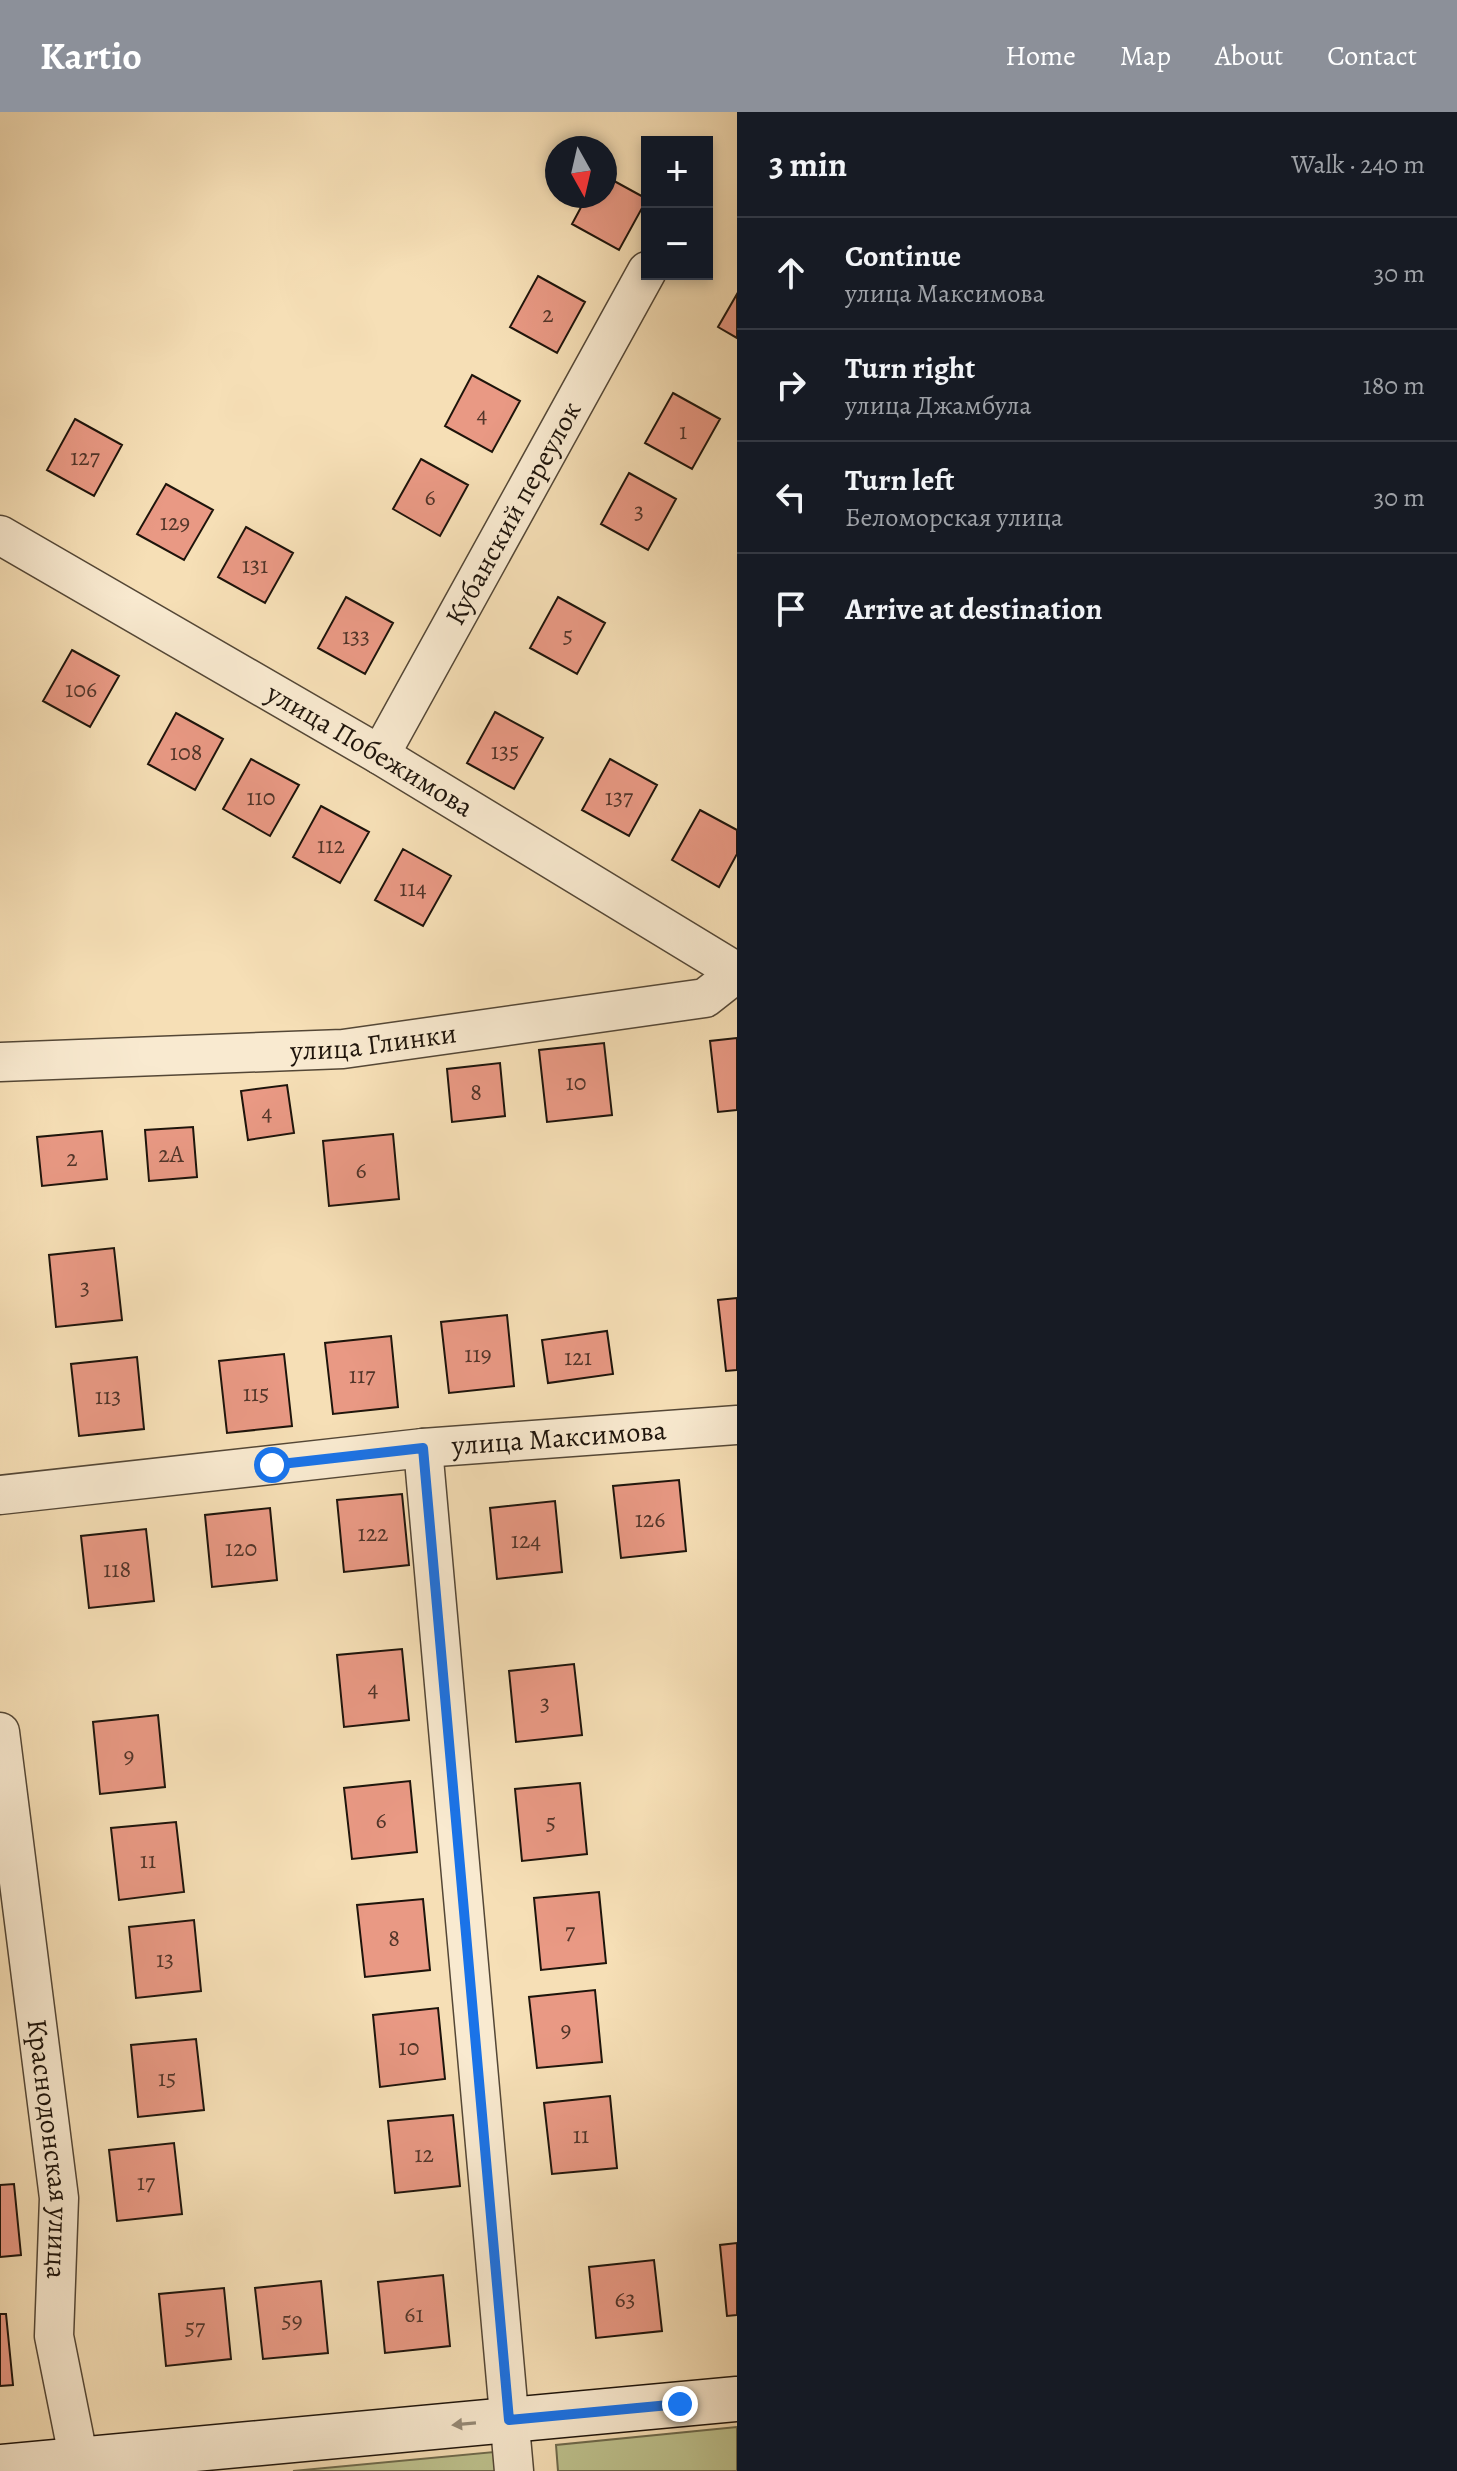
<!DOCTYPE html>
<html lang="en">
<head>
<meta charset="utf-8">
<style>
  :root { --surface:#171b24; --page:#20242c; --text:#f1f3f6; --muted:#9ea1a6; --line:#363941; --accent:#8c9099 }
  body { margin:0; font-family:Alegreya,serif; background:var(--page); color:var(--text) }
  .controls { position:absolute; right:24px; top:24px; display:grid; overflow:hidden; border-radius:0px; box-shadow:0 4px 12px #0003 }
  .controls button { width:72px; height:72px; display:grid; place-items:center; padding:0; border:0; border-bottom:2px solid var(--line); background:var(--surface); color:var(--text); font:40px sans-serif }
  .compass { position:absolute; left:545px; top:24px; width:72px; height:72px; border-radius:50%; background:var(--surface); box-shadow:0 4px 12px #0003; rotate:172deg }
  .stop { position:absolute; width:24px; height:24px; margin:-18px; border:6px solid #1a73e8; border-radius:50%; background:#fff }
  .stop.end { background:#1a73e8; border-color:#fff; box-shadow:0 2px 8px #0008 }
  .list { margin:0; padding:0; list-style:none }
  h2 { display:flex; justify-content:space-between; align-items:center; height:104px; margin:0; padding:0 32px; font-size:34px }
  h2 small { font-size:26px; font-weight:400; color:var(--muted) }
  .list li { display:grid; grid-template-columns:52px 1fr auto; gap:24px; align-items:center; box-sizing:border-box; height:112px; padding:0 32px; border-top:2px solid var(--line) }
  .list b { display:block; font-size:30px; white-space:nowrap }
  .list p { margin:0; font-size:26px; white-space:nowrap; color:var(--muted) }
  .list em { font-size:26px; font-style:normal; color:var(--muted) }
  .icon { flex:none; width:44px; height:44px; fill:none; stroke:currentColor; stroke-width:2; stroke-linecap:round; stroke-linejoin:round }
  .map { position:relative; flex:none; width:737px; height:2359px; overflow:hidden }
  header { display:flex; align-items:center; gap:48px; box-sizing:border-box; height:112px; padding:0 40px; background:var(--accent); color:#fff }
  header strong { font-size:38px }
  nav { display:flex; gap:44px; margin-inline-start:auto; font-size:28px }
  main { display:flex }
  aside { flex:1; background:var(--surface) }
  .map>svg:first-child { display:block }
</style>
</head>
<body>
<header>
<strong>Kartio</strong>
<nav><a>Home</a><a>Map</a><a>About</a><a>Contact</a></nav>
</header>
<main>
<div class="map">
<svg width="737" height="2359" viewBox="0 0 737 2359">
  <rect width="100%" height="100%" fill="#f6dfb6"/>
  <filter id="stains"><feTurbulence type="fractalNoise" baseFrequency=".0025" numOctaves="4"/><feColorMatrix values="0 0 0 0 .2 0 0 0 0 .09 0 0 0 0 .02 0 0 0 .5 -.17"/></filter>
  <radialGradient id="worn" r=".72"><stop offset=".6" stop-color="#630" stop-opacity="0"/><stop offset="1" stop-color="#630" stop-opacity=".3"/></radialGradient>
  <!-- green -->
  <path fill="#bdc18d" stroke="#6e6a4c" stroke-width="2" d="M737,2315V2359H558L556,2333Z
    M494,2340L496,2359H293Z"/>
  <!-- building -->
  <path fill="#e99984" stroke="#1e140b" stroke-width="2" d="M605,64L647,87L619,138L572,112L587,84H605Z
    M538,164L585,190L557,241L510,215Z
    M737,182V226L718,215Z
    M472,263L520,289L492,340L445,314Z
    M673,281L720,307L692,357L645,331Z
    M75,307L122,333L94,384L47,358Z
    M421,347L468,373L440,424L393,397Z
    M629,361L676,387L648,438L601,412Z
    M166,372L213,398L184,448L137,422Z
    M246,415L293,441L265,491L218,465Z
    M346,485L393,511L365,562L318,536Z
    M558,485L605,511L577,562L530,536Z
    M72,538L119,564L90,615L43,589Z
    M495,600L543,626L514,677L467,651Z
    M176,601L223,627L195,678L148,652Z
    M251,647L299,673L270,724L223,697Z
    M610,647L657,673L629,724L582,698Z
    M321,694L369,720L340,771L293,745Z
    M700,698L737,718V742L719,775L672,748Z
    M403,737L451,764L423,814L375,788Z
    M737,926V998L718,1000L710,929Z
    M604,931L612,1003L547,1010L539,938Z
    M500,951L505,1004L452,1010L447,957Z
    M287,973L294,1021L248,1028L241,979Z
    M193,1015L197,1065L149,1069L145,1018Z
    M102,1019L107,1067L42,1074L37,1025Z
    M393,1022L399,1087L329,1094L323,1029Z
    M114,1136L122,1208L56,1215L49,1143Z
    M737,1186V1258L726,1259L718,1188Z
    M507,1203L514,1274L449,1281L441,1210Z
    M607,1219L613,1262L548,1271L542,1228Z
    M391,1224L398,1295L333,1302L325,1231Z
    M284,1242L292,1314L227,1321L219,1249Z
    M137,1245L144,1317L79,1324L71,1252Z
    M679,1368L686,1439L621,1446L613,1374Z
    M402,1382L409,1453L344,1460L337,1388Z
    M555,1389L562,1460L497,1467L490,1396Z
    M270,1396L277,1468L212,1475L205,1403Z
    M146,1417L154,1489L89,1496L81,1424Z
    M402,1537L409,1608L344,1615L337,1543Z
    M574,1552L582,1623L516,1630L509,1559Z
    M158,1603L165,1675L100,1682L93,1610Z
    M410,1669L417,1740L352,1747L344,1676Z
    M580,1671L587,1742L522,1749L515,1677Z
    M176,1710L184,1780L119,1788L111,1716Z
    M599,1780L606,1851L541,1858L534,1786Z
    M423,1787L430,1858L365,1865L357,1793Z
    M194,1808L201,1879L136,1886L129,1815Z
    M595,1878L602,1950L537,1956L529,1885Z
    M438,1896L445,1967L380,1975L373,1903Z
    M196,1927L204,1998L138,2005L131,1933Z
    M610,1984L617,2056L552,2062L544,1991Z
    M453,2003L460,2074L395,2081L388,2009Z
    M174,2031L182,2102L117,2109L109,2038Z
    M14,2072L21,2143L0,2145V2073Z
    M737,2131V2203L727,2204L720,2133Z
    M654,2148L662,2219L596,2226L589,2155Z
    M443,2163L450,2234L385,2241L378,2170Z
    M321,2169L328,2241L263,2247L255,2176Z
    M224,2176L231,2247L166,2254L159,2182Z
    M0,2202H6L13,2273L0,2274Z"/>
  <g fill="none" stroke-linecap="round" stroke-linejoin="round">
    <defs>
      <g id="minor">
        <path id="s1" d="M0,423L380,643L737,860"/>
        <path id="s2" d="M380,643L647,159"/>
        <path id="s3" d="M0,950L343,937L705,886L737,861"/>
        <path d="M423,1336L514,2359"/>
        <path id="s4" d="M0,1383L423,1336L737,1313"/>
        <path id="s5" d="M0,1620L59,2086L54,2224L81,2359"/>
      </g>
      <path id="secondary" d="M0,2355L737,2287"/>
    </defs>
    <!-- minor casing -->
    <use href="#minor" stroke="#544736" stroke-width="41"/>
    <!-- secondary casing -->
    <use href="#secondary" stroke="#1e140b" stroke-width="47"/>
    <!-- minor -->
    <use href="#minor" stroke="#f9ead0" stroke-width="38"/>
    <!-- secondary -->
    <use href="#secondary" stroke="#f9ead0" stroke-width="44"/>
  </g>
  <!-- one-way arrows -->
  <defs><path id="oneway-solid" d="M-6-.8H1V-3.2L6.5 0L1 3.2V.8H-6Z" transform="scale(2)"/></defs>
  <use fill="#968a77" href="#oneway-solid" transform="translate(464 2312) rotate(175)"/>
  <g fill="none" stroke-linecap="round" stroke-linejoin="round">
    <!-- route -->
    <path stroke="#1a73e8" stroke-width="10" d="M272,1353L423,1336L509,2308L680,2292"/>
  </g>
  <g text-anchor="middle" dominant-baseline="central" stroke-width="7" stroke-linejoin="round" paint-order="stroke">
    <!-- number labels -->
    <g font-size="24" fill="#513529">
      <text x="548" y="202">2</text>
      <text x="482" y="302">4</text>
      <text x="683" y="319">1</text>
      <text x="85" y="345">127</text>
      <text x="430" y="385">6</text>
      <text x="639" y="399">3</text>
      <text x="175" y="410">129</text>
      <text x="255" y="453">131</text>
      <text x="568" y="523">5</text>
      <text x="356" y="524">133</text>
      <text x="81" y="577">106</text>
      <text x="505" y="639">135</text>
      <text x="186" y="640">108</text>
      <text x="261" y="685">110</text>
      <text x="619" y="685">137</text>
      <text x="331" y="733">112</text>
      <text x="413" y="776">114</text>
      <text x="576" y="970">10</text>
      <text x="476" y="980">8</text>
      <text x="267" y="1000">4</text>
      <text x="171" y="1042">2А</text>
      <text x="72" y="1046">2</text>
      <text x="361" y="1058">6</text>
      <text x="85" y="1175">3</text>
      <text x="478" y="1242">119</text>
      <text x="578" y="1245">121</text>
      <text x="362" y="1263">117</text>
      <text x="256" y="1281">115</text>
      <text x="108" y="1284">113</text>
      <text x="650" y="1407">126</text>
      <text x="373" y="1421">122</text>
      <text x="526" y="1428">124</text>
      <text x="241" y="1436">120</text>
      <text x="117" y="1457">118</text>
      <text x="373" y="1576">4</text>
      <text x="545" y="1591">3</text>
      <text x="129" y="1643">9</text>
      <text x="381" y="1708">6</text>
      <text x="551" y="1710">5</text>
      <text x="148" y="1748">11</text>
      <text x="570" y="1819">7</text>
      <text x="394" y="1826">8</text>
      <text x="165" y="1847">13</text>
      <text x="566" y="1917">9</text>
      <text x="409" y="1935">10</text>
      <text x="167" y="1966">15</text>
      <text x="581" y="2023">11</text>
      <text x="424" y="2042">12</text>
      <text x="146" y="2070">17</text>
      <text x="625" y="2187">63</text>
      <text x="414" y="2202">61</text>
      <text x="292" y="2208">59</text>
      <text x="195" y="2215">57</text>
    </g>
    <!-- street labels -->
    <g font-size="28" fill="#1e140b" stroke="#f9ead0">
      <text stroke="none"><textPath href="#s2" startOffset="276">Кубанский переулок</textPath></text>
      <text stroke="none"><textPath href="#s1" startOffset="428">улица Побежимова</textPath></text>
      <text stroke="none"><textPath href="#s3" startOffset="374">улица Глинки</textPath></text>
      <text stroke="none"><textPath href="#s4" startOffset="562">улица Максимова</textPath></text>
      <text stroke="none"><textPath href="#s5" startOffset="420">Краснодонская улица</textPath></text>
    </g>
  </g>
  <rect width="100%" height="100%" filter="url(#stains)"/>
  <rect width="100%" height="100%" fill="url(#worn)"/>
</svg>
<div class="controls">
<button>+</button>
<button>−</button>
</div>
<svg class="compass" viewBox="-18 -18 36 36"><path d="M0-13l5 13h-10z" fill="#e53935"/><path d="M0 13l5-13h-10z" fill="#9ea1a6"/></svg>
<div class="stop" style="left:272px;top:1353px"></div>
<div class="stop end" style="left:680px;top:2292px"></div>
</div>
<aside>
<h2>3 min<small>Walk · 240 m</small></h2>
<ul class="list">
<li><svg class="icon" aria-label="ahead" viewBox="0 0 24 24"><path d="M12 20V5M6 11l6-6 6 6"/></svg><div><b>Continue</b><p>улица Максимова</p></div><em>30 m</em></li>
<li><svg class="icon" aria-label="right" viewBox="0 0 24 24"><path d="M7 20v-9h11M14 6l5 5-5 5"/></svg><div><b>Turn right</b><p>улица Джамбула</p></div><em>180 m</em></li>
<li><svg class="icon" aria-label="left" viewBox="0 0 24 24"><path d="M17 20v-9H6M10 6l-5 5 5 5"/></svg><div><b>Turn left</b><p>Беломорская улица</p></div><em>30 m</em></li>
<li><svg class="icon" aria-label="arrive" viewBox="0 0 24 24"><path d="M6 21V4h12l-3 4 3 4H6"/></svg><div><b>Arrive at destination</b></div></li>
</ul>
</aside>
</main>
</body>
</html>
